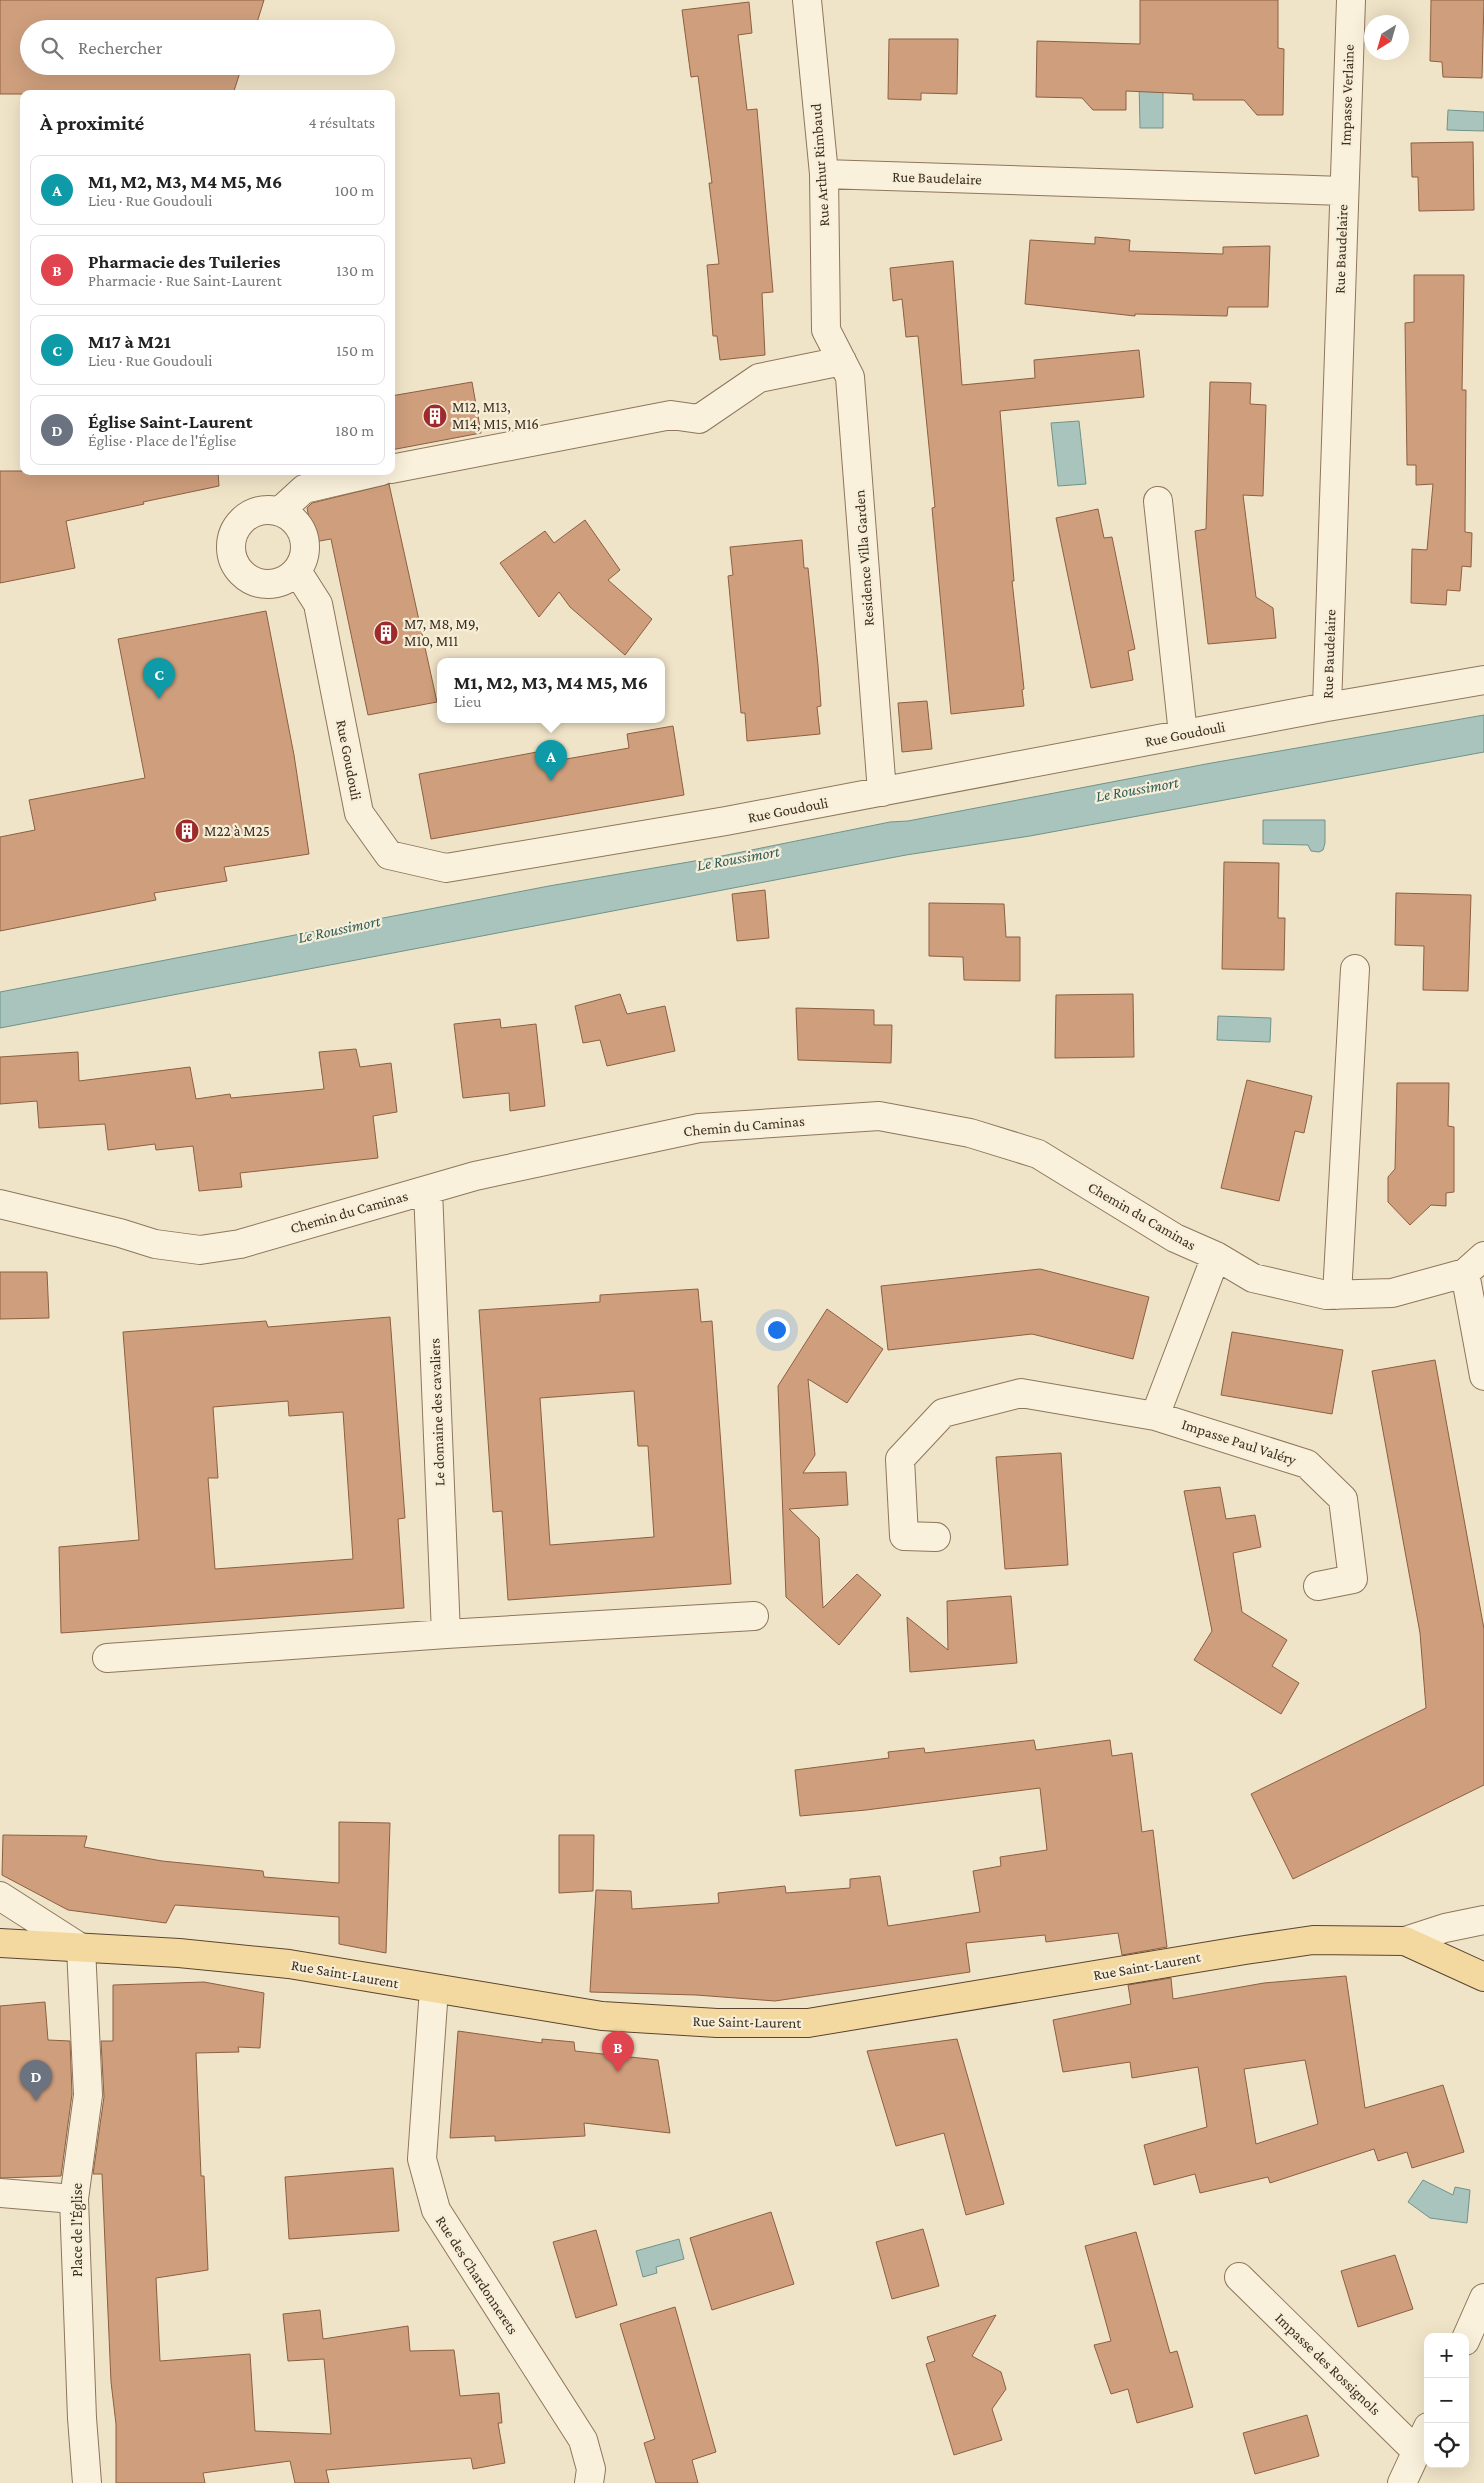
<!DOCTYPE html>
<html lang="fr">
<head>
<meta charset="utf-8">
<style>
  :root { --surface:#fff; --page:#f6f6f6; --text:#222; --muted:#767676; --line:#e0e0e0; --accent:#0f766e }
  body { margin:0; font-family:"Crimson Pro",serif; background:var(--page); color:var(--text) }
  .controls { position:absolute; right:15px; bottom:15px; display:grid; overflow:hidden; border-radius:10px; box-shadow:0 5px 20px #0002 }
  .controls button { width:45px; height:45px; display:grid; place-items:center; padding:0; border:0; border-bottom:1px solid var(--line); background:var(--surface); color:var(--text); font:25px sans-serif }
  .compass { position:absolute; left:1364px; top:15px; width:45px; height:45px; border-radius:50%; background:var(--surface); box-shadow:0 5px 20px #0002; rotate:217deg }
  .you { position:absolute; left:776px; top:1329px; width:18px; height:18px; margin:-12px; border:4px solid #fff; border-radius:50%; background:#1a73e8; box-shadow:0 0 0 8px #1a73e833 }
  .badge { display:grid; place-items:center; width:32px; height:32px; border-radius:50%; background:var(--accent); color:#fff; font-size:16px; font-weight:700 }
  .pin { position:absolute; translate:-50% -41px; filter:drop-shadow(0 1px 2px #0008) }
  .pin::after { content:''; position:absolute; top:26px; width:18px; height:15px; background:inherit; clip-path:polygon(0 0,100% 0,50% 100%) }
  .popup { position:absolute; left:437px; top:658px; width:228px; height:65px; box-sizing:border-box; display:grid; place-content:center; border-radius:10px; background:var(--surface); filter:drop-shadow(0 1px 4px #0005); font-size:16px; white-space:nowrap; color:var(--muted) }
  .popup b { font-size:19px; color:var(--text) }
  .popup::after { content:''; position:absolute; left:50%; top:100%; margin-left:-10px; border:10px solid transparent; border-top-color:var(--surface) }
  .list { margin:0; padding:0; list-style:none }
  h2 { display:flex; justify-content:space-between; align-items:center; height:65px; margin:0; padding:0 20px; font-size:21px }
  h2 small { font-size:16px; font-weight:400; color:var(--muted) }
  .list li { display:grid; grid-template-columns:32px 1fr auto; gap:15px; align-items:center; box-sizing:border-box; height:70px; margin:0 10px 10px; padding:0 10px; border:1px solid var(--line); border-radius:10px }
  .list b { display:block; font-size:19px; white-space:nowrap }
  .list p { margin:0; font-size:16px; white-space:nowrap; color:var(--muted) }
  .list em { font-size:16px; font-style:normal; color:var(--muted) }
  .icon { flex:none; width:28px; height:28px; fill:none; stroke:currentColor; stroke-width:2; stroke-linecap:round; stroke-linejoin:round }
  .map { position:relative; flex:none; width:1484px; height:2483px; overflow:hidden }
  .search { position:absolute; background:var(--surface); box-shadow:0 5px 20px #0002; left:20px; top:20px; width:375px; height:55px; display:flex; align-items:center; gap:12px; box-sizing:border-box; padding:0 18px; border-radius:28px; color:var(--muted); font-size:19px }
  .panel { position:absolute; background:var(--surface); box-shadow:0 5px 20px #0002; left:20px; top:90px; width:375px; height:385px; border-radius:10px }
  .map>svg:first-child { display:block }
</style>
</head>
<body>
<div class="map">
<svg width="1484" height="2483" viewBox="0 0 1484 2483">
  <rect width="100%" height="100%" fill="#f0e4c8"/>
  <!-- water -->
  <path fill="#a9c4bc" stroke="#6f938a" d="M1163,80V128H1140L1139,81Z
    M1448,110L1484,112V131L1447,130Z
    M1079,421L1086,484L1058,486L1051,423Z
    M1484,715V752L1030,836L906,855L0,1028V992L549,886L712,858L890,822L908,821L1206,764Z
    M1263,820H1325V843L1323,850L1319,852L1311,851L1308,845L1263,844Z
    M1218,1016L1271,1018L1270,1042L1217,1040Z
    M1423,2180L1453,2195L1455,2187L1470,2190L1467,2223L1430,2218L1408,2202Z
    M679,2239L684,2259L656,2267L657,2273L643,2277L636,2251Z"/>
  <!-- building -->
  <path fill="#cf9f7d" stroke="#8d5f41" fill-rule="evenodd" d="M0,0H264L255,29H29V66H242L233,94H0Z
    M1140,0H1278V48L1284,49L1283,115H1257L1244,100H1193V94L1126,91V110H1093L1082,98L1036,97L1037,41L1140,44Z
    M1431,0H1484L1482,78L1443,77L1442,62L1430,61Z
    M749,2L752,33L738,35L747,110L757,109L773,292L762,293L765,355L720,360L717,336H713L707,265L719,264L709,183H712L698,76L691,77L682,10Z
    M889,39H958L957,94L921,93V100L888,99Z
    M1473,142L1474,210L1419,211L1418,177H1412L1411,143Z
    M1095,237L1130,240L1129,251L1223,254V247L1270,246L1268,307H1228L1227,316L1135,314V316L1025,304L1030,240L1095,244Z
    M953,261L962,385L1035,378L1034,360L1139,350L1144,397L1000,411L1014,581H1012L1024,689L1022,690L1024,706L951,714L932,508L935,507L918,336L906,337L902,299L893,301L890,268Z
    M1414,275H1464L1462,390H1466L1465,532L1472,533L1471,567L1462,566L1460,591L1447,590L1446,605L1411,603L1412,549L1427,550L1433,484L1416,485V465H1407L1405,323L1414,322Z
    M472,382L481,433L391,450V396Z
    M1210,382L1251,383L1250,404L1266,405L1263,496L1243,495L1256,597L1273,608L1276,638L1208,644L1195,531L1206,529Z
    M0,471H218L219,486L143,502L144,504L66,521L75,568L0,583Z
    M389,484L437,702L368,715L331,539L314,542L307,508L312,503Z
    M1098,509L1104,538L1112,537L1135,649L1128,651L1133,680L1091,688L1056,518Z
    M585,520L620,570L608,580L652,619L625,655L570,607L559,592L539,617L500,563L545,531L554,543Z
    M802,540L804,568H808L818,665L821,706L817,707L820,734L747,741L745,713H741L728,576L733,575L730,547Z
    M266,611L294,755L309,854L224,867L227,881L154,893L156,900L0,931V837L35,830L29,800L145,778L118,639Z
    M927,701L932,749L902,752L898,703Z
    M673,726L684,795L431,839L419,774L553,749L555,761L629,748L627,734Z
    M1224,862L1279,863L1278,918H1285L1284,970L1222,969Z
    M765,890L769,938L737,941L732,894Z
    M1396,893L1471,895L1468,991L1423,990L1424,946L1395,945Z
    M929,903L1004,904L1006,937H1020V981L964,980L963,957L929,956Z
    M620,994L627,1014L665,1006L675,1051L607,1066L600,1040L583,1043L575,1006Z
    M1133,994L1134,1057L1055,1058L1056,995Z
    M796,1008L874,1010V1025H892L891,1063L798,1060Z
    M500,1019L501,1028L536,1024L545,1106L510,1111L509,1093L463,1098L454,1024Z
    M356,1049L360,1067L391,1063L397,1112L373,1116L378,1158L240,1173L242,1187L199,1191L193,1146L156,1150L155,1144L108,1150L105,1124L39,1128L37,1101L0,1104V1057L78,1052L79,1081L190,1067L196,1099L230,1094L231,1098L324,1089L319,1052Z
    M1247,1080L1312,1096L1304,1133L1295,1131L1279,1201L1221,1188Z
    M1397,1083H1449L1448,1126L1454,1127V1192L1446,1193V1206L1431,1205L1410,1225L1388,1202V1177L1395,1169Z
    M1040,1269L1149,1297L1133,1359L1032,1334L888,1350L881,1286Z
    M0,1272H47L49,1318L0,1319Z
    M698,1289L701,1322L712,1321L731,1584L508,1600L502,1511L493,1512L479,1310L600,1302V1295ZM634,1391L638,1446H648L654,1537L550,1545L540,1398Z
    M827,1309L883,1349L847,1403L808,1379L815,1455L803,1473L846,1472L848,1505L789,1509L819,1538L823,1608L857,1574L881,1595L839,1645L786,1597L778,1386Z
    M390,1317L405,1518L398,1519L404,1608L61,1633L59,1547L139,1540L123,1332L266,1321L268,1327ZM288,1401L289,1416L343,1412L353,1559L215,1569L208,1478H218L213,1407Z
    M1232,1332L1343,1350L1332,1414L1221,1395Z
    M1435,1360L1484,1629V1785L1293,1879L1251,1794L1426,1708L1420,1633L1372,1371Z
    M1061,1453L1068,1565L1005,1569L996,1457Z
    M1220,1487L1226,1519L1255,1515L1261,1547L1233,1553L1242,1612L1287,1640L1272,1666L1299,1683L1281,1714L1194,1660L1212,1631L1184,1491Z
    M1011,1596L1017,1663L910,1672L907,1617L948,1650L947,1601Z
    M1034,1740L1036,1750L1110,1740L1112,1756L1132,1753L1142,1832L1153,1830L1167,1947L1122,1955L1118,1933L1046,1942L1045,1935L966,1943L970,1972L775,2001L696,1995L590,1992L596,1890L631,1891L632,1909L719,1903L718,1893L785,1886L786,1893L850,1888V1879L880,1876L888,1926L980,1912L973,1871L1001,1866L1000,1857L1047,1850L1040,1788L866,1810L800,1816L795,1770L889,1758L888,1752L924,1748L925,1753Z
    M339,1822L390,1823L386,1953L339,1944V1917L175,1905L166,1923L68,1910L2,1875L3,1835L87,1836L84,1847L162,1861L263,1871L264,1877L339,1883Z
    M559,1835H594L593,1891L559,1893Z
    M1346,1976L1365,2108L1443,2085L1464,2152L1412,2168L1407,2152L1378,2161L1374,2149L1270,2183L1268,2177L1200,2193L1195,2174L1154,2185L1144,2145L1207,2127L1198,2067L1132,2078L1130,2062L1063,2072L1053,2020L1131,2004L1128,1985L1171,1978L1173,1999L1264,1983ZM1305,2060L1318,2124L1256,2144L1244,2069Z
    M204,1982L264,1993L260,2048L238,2047L239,2052L196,2053L201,2176H204L208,2270L156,2278L160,2361L250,2354L255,2431L331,2434L324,2359L288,2361L283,2314L320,2310L323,2339L408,2326L410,2351L454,2350L460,2396L499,2393L502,2423H498L505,2463L473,2469L471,2458L326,2470L329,2483H295L290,2461L203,2473L205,2483H116V2424L111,2382L102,2174H93L104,2097L101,2041H113V1985Z
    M45,2002L48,2040L70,2041L72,2094L61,2176L0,2178V2006Z
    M458,2031L542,2043V2039L574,2042L575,2051L658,2060L670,2133L584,2123L585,2136L495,2141V2136L450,2138Z
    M957,2039L1004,2204L966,2215L944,2133L896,2146L867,2051Z
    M393,2168L399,2231L289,2239L285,2177Z
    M771,2212L794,2284L712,2310L690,2238Z
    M923,2229L939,2286L892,2299L876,2242Z
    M596,2230L617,2305L576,2318L553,2242Z
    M1136,2232L1170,2353L1177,2351L1193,2407L1137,2423L1128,2389L1111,2394L1094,2345L1111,2341L1085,2246Z
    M1395,2255L1413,2309L1358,2327L1341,2271Z
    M675,2307L716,2452L692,2460L698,2483H656L644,2443L655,2439L620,2324Z
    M996,2315L972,2356L1001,2372L1006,2389L992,2409L1002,2440L954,2455L926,2364L935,2361L927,2337Z
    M1307,2415L1319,2456L1255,2474L1243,2433Z"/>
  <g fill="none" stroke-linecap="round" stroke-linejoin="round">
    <defs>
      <path id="minor" d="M807,0L824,174L826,330L850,377L882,792
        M824,174L1343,191
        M391,469L671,415L699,419L759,378L842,361
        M1158,501L1183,734
        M231 547a37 37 0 1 1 74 0a37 37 0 1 1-74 0Z
        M280,511L304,489L381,471
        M297,571L318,604L359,813L389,855L446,868L726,821L1327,707L1484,680
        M1327,707L1351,0
        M428,1190L446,1634L754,1616
        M0,1204L120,1233L155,1244L200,1250L240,1244L475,1176L699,1128L879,1116L970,1133L1038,1154L1175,1238L1216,1256L1253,1278L1326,1295L1392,1293L1465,1273L1484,1256
        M1465,1273L1484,1376
        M1337,1295L1355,969
        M1155,1416L1307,1464L1343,1499L1353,1579L1318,1586
        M936,1537L904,1536L900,1459L943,1413L1021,1393L1155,1416L1216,1256
        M107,1658L446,1634
        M0,1896L81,1948L88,2095L74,2199L82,2418L87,2483
        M1405,1941L1445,1928L1484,1920
        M434,1989L422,2159L436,2210L583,2440L591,2469L589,2483
        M0,2193L74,2199
        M1239,2277L1417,2452
        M1465,2341L1484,2298
        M1402,2483L1428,2427"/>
      <path id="major" d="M0,1943L179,1953L289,1964L602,2016L717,2023H808L1245,1950L1313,1940L1405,1941L1484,1977"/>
    </defs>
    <!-- minor casing -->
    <use href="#minor" stroke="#8d765c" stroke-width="30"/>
    <!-- major casing -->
    <use href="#major" stroke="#5b4430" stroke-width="30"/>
    <!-- minor -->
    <use href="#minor" stroke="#faf1dc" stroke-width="28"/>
    <!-- major -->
    <use href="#major" stroke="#f3d9a0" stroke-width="28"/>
  </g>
  <!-- icons -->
  <defs>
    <symbol id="building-disc" viewBox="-11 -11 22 22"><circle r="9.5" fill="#9e2a2b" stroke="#f7eed8"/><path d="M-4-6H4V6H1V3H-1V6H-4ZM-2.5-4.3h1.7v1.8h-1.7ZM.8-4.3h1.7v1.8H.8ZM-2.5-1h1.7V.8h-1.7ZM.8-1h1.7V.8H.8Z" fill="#fff"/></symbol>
  </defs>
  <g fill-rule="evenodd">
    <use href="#building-disc" x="421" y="402" width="28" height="28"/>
    <use href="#building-disc" x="372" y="619" width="28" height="28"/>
    <use href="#building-disc" x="173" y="817" width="28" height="28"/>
  </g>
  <g text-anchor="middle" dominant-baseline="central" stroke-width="4.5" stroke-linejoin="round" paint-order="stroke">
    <!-- street labels -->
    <g font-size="15" fill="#3d2e20" stroke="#f7eed8">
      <text transform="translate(1347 95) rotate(-88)">Impasse Verlaine</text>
      <text transform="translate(820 165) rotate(-94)">Rue Arthur Rimbaud</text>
      <text transform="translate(937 178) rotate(2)">Rue Baudelaire</text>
      <text transform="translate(1341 249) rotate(-88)">Rue Baudelaire</text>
      <text transform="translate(864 558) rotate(-94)">Residence Villa Garden</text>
      <text transform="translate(1329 654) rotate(-88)">Rue Baudelaire</text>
      <text transform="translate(1185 734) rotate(-11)">Rue Goudouli</text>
      <text transform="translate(349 760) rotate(79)">Rue Goudouli</text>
      <text transform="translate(788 810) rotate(-11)">Rue Goudouli</text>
      <text transform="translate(744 1126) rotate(-5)">Chemin du Caminas</text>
      <text transform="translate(349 1212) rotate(-16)">Chemin du Caminas</text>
      <text transform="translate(1142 1216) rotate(30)">Chemin du Caminas</text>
      <text transform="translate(437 1412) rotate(-92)">Le domaine des cavaliers</text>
      <text transform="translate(1239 1442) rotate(18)">Impasse Paul Valéry</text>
      <text transform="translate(1147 1966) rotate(-10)">Rue Saint-Laurent</text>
      <text transform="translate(345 1974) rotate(10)">Rue Saint-Laurent</text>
      <text transform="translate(747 2022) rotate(1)">Rue Saint-Laurent</text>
      <text transform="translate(77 2230) rotate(-90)">Place de l'Église</text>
      <text transform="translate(477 2275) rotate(57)">Rue des Chardonnerets</text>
      <text transform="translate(1328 2364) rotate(44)">Impasse des Rossignols</text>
    </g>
    <!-- poi labels -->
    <g font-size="15" fill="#3d2e20" stroke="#f7eed8" text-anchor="start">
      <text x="452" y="407">M12, M13,<tspan x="452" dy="17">M14, M15, M16</tspan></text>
      <text x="404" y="624">M7, M8, M9,<tspan x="404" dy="17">M10, M11</tspan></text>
      <text x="204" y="831">M22 à M25</text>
    </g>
    <!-- water labels -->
    <g font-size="16" font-style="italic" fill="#2f5d5a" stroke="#f7eed8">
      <text transform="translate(1137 789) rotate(-10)">Le Roussimort</text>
      <text transform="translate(738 858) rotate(-10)">Le Roussimort</text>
      <text transform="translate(339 929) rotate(-12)">Le Roussimort</text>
    </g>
  </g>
</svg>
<div class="controls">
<button>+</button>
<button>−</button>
<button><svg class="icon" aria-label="locate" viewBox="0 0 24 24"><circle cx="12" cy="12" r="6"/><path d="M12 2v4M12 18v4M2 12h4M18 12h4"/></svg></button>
</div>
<svg class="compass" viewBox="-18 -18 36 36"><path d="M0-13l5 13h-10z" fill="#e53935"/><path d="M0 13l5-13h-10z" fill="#767676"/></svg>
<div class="you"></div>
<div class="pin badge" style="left:551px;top:781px;background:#0f9aa8">A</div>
<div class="popup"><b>M1, M2, M3, M4 M5, M6</b>Lieu</div>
<div class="pin badge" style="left:618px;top:2072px;background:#e0444e">B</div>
<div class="pin badge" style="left:159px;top:699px;background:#0f9aa8">C</div>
<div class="pin badge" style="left:36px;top:2101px;background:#6b7280">D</div>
<div class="search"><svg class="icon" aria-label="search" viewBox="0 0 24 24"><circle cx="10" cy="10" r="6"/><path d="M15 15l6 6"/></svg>Rechercher</div>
<section class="panel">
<h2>À proximité<small>4 résultats</small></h2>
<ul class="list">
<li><span class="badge" style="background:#0f9aa8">A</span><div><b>M1, M2, M3, M4 M5, M6</b><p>Lieu · Rue Goudouli</p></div><em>100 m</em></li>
<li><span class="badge" style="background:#e0444e">B</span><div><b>Pharmacie des Tuileries</b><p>Pharmacie · Rue Saint-Laurent</p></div><em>130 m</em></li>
<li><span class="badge" style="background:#0f9aa8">C</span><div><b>M17 à M21</b><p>Lieu · Rue Goudouli</p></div><em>150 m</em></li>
<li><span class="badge" style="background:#6b7280">D</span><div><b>Église Saint-Laurent</b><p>Église · Place de l'Église</p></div><em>180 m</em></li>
</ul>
</section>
</div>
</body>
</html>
